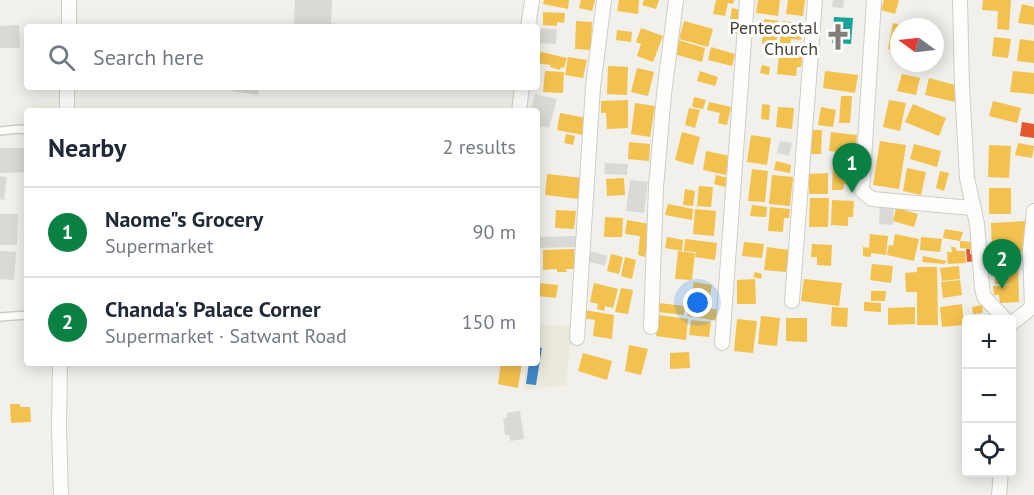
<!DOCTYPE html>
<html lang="en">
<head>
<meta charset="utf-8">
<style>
  :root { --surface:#fff; --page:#f2f2f3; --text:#1f2937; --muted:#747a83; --line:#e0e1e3; --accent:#0b8043 }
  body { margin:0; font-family:"PT Sans",sans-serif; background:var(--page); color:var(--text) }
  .controls { position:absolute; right:18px; bottom:18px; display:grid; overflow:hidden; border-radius:6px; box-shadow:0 3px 15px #0003 }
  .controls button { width:54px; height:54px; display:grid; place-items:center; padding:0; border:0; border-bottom:2px solid var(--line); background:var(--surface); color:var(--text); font:30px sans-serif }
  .compass { position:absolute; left:890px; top:18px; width:54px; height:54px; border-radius:50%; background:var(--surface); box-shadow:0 3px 15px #0003; rotate:285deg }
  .you { position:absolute; left:698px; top:303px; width:21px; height:21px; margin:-15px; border:4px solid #fff; border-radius:50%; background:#1a73e8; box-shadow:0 0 0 9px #1a73e833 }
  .badge { display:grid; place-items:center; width:39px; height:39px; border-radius:50%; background:var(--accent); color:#fff; font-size:20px; font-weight:700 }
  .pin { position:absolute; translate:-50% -50px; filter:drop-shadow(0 2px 3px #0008) }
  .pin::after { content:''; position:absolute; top:32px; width:21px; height:18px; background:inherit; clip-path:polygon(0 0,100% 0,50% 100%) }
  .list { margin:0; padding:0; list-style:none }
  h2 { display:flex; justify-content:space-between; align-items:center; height:78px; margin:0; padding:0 24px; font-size:26px }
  h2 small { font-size:20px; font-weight:400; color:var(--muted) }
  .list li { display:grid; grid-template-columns:39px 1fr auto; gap:18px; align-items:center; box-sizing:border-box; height:90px; padding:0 24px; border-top:2px solid var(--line) }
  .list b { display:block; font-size:22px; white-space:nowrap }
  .list p { margin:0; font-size:20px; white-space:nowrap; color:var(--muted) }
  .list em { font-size:20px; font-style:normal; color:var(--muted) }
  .icon { flex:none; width:33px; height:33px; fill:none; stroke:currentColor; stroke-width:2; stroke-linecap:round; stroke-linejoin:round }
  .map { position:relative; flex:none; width:1034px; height:495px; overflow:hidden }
  .search { position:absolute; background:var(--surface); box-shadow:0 3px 15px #0003; left:24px; top:24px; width:516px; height:66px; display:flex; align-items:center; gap:15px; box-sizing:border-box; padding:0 21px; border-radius:6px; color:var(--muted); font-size:22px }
  .panel { position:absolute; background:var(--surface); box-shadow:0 3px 15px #0003; left:24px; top:108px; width:516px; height:258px; border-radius:6px }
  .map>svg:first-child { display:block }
</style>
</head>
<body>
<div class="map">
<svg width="1034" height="495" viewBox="0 0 1034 495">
  <rect width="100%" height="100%" fill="#f1f0eb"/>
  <!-- education -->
  <path fill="#ebe9db" d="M537,325L572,326L566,385L523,390L527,363H537Z"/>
  <!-- homes -->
  <path fill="#f2c14e" d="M544,0H569L568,9L543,4Z
    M581,0H595L592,11L579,8Z
    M619,0H639L638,14L617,11Z
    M644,0H659L656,9L642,5Z
    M716,0H734L733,4L728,3L725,16L713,14Z
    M758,0H780L778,16L756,13Z
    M788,0H805L803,16L786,14Z
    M884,0H899L895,14L881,10Z
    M983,0H1011L1009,30L997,29L998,11L982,10Z
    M1022,4L1034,7V25L1018,23Z
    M732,8L740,10L737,34L728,33Z
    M543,12L565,13L564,23L557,22V26L543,25Z
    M764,19L779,21L776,46L762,44Z
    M576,21L592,22L591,50L575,49Z
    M684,21L713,29L708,47L679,39Z
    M783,21L803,24L801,40L791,39L790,47L779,46Z
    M893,23L905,26L899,27V52L888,49Z
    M641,28L663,36L653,62L637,56L641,44L636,42Z
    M617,30L632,32L631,42L616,40Z
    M994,37L1011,39L1008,58L992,56Z
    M935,39L941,40L936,60H935Z
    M1020,39L1034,41V63L1017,61Z
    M678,40L705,48L702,62L674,54Z
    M711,47L735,54L732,66L708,60Z
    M793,49L803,50L801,67H797L796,76L777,74L779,56L792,58Z
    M537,51L567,58L564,68L561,67L560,70L550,67L551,65L537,63Z
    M568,57L587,60L583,78L565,75Z
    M762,65L770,67L769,75L760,73Z
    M608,66L628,67L627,95L607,94Z
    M637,68L654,72L648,96L631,92Z
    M545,71L564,72L563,93L543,92Z
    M700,71L718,77L715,86L697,81Z
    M825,71L858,75L855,93L823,88Z
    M1013,71L1034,73V94L1010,92Z
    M902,74L920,78L916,95L897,91Z
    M929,78L959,86L955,102L925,95Z
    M841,96H852L850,123H839Z
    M694,97L706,100L703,109L692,107Z
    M628,100V128L607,129L606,113H601V101Z
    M889,100L906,103L900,131L883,127Z
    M993,101L1021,108L1017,123L989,116Z
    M709,102L731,107L727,125L718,123L720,113L707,110Z
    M635,103L655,106L650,137L631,134Z
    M762,104L770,105L769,120L761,119Z
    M913,104L946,118L939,136L905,122Z
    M778,107L794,108L792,129L776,127Z
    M821,107L836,110L833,127L818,125Z
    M689,108L700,110L695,128L685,125Z
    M560,113L586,118L583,135L557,130Z
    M811,130H822L821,154H811Z
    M682,132L700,137L693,165L675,160Z
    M831,132L857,135L855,154L829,151Z
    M566,134L575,136L573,145L564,143Z
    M751,135L771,138L767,165L747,162Z
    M880,141L906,145L899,189L873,185Z
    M629,142L650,144L649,161L628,159Z
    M1018,143L1034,146L1032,158L1015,155Z
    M914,144L941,151L937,167L910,159Z
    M989,145L1011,146L1009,178L988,177Z
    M706,151L730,156L726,175L703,170Z
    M776,161L791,165L790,173L774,170Z
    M833,165L854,166L853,185L844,184L843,190H832Z
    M907,168L926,172L921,195L903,191Z
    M752,169L768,171L765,202L748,201Z
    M940,171L949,173L944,191L936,188Z
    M828,173V194H809V174Z
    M547,174L582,178L579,199L545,195Z
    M716,175L728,178L725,187L714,184Z
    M772,175L793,177L790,206L769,204Z
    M624,178L625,195L607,196L606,179Z
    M699,186L713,187L711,207L697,206Z
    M989,188H1011V214H989Z
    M685,189L695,191L693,206L683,205Z
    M810,198H829L828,227H809Z
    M832,200L854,201L853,217H848V226L831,225Z
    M668,204L693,209L692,220L665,215Z
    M752,205L767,207L766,217L750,216Z
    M770,207L790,209L789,218H784L783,232L768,231Z
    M896,208L918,214L914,227L893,221Z
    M695,209L716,211L714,236L693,234Z
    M556,210L576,211L574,229L555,228Z
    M605,217L623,218L622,237H604Z
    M627,220L650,224L645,257L638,255L640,236L625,234Z
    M1026,221L1027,252L992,253L991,223Z
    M945,229L963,232L960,241L943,238Z
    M870,234L888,236L886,255L871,253V257L863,256V247L869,248Z
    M895,234L919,239L914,261L887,255L889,245L893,246Z
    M667,237L683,240L682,251L665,248Z
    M921,237L942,239L940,252L920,250Z
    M685,239L717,243L715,260L695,257L696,252L684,251Z
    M960,241L973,242V249L960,248Z
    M744,242L764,244L762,258L742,256Z
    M812,244L832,245L831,266L817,265V257H811Z
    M767,247L789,250L786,272L764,270Z
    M951,247H955L957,251H965L966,263L948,264L947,252H952Z
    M574,249V269H566L567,272H557V269L543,270V250Z
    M678,251L695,253L692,280L675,279Z
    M611,254L623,257L619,274L607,271Z
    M923,256L947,261L944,264L922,262Z
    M625,257L636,260L632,279L621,276Z
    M872,264L893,266L891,283L870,280Z
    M995,264H1018L1019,302L1000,303L999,295H994L993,286L1014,285L995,284Z
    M959,266L960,279L942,281L940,268Z
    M917,267H937L938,325H917V292H906L905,273L917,272Z
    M755,272L762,274L761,279L753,277Z
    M755,279L756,304H737V280Z
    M804,279L842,283L839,306L801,301Z
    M960,280L962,295L943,298L941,282Z
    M694,282L712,285L709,302L691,298Z
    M540,283L558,285L556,298L538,296Z
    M594,283L618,289L613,308L605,306L604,311L597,309L598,304L590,302Z
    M621,288L633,290L628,314L615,312Z
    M871,291H886L885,301H871Z
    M864,302L881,303V312L864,311Z
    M659,303L685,306L684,315L658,312Z
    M962,304L964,325L942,327L940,307Z
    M689,305L720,310L718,321L687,316Z
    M982,305L983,313L973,314L972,307Z
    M832,307L848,308L847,327L831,326Z
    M915,307V324L888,325V308Z
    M584,310L614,315L612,339L593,336L595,320L582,318Z
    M659,315L688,319L686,340L656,336Z
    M761,316L780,318L777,346L758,344Z
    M786,318H807V342L786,341Z
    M737,319L757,321L753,353L734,351Z
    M691,320L711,322L709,337L689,335Z
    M629,345L648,349L641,375L625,371Z
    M689,352L690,368L670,369V353Z
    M583,353L612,361L607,380L578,371Z
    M501,363H522L518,388L498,384Z
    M10,404H20V407H30L31,422L11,423Z"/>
  <!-- shops -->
  <path fill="#e4572e" d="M1022,122L1034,124V138L1020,136Z
    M966,249H970V254H977V261L967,262Z"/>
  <!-- schools -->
  <path fill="#3f88c5" d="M537,347L542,348L536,385L526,384L529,363H537Z"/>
  <!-- public -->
  <path fill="#17a398" d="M834,17L853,18L851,44L832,43Z"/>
  <!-- building -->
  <path fill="#dad9d3" d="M295,0H332L331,24L335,23L334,27H294Z
    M833,0H844L843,8L832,7Z
    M19,25L20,48H0V26Z
    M537,28L557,29L556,44L537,43Z
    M232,87H259L258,95L232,91Z
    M535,94L557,99L549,128L537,125V111H530Z
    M780,141L792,143L789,156L777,153Z
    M0,148H27V172L0,173Z
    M605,163L628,164L627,175L604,174Z
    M0,176L7,177L4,200L0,199Z
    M630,180L648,182L644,213L626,211Z
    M880,205L894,206L893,225L879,224Z
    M0,214H18L17,245H0Z
    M577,236V247L537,248V237Z
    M0,251L16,252L14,280L0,279Z
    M590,251L607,256L605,266L587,261Z
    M520,411L524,439L510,441L509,435H505L503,418H507V413Z"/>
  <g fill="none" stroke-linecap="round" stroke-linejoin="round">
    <defs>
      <path id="lane" d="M0,131L19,129L27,130
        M0,317L27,315"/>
      <path id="street" d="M874,0L862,191L872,199L972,208
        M960,0L962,87L967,178L977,224L982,287L984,297L1006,320
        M69,27V0
        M528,27L532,0
        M67,111V87
        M519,111L522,87
        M792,301L815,0
        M1032,306L1030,251L1034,211
        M1012,323L1034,306
        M651,327L656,187L664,94L676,0
        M577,338L593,87L604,0
        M722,343L747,0
        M60,363L59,428L61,495
        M999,495L1001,472"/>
    </defs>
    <!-- lane casing -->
    <use href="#lane" stroke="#cfcdc8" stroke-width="10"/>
    <!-- street casing -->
    <use href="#street" stroke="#cfcdc8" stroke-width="16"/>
    <!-- lane -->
    <use href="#lane" stroke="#fdfdfc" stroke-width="7"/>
    <!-- street -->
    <use href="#street" stroke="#fdfdfc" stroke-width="14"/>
  </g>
  <!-- icons -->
  <defs>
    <symbol id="church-bare" viewBox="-9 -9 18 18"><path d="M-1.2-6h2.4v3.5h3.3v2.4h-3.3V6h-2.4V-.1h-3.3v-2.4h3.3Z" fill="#827f76" stroke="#fff" stroke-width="2.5" paint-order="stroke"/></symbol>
  </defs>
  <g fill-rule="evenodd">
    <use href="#church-bare" x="819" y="18" width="38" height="38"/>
  </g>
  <g text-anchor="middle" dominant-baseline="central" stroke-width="6" stroke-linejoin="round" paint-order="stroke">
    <!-- poi labels -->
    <g font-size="18" fill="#474237" stroke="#fff" text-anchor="end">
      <text x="818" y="27">Pentecostal<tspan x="818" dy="21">Church</tspan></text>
    </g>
  </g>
</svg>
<div class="controls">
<button>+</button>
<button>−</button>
<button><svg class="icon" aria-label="locate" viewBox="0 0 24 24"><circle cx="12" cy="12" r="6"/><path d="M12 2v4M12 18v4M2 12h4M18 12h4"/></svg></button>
</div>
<svg class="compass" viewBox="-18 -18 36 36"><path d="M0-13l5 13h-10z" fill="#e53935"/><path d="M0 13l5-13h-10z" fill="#747a83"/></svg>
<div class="you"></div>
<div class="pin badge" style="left:852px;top:193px">1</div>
<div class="pin badge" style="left:1002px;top:289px">2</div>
<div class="search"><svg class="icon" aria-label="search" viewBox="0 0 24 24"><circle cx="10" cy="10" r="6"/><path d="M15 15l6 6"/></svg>Search here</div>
<section class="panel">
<h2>Nearby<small>2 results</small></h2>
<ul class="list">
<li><span class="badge">1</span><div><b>Naome&quot;s Grocery</b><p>Supermarket</p></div><em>90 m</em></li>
<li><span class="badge">2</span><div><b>Chanda's Palace Corner</b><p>Supermarket · Satwant Road</p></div><em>150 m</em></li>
</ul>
</section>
</div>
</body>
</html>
